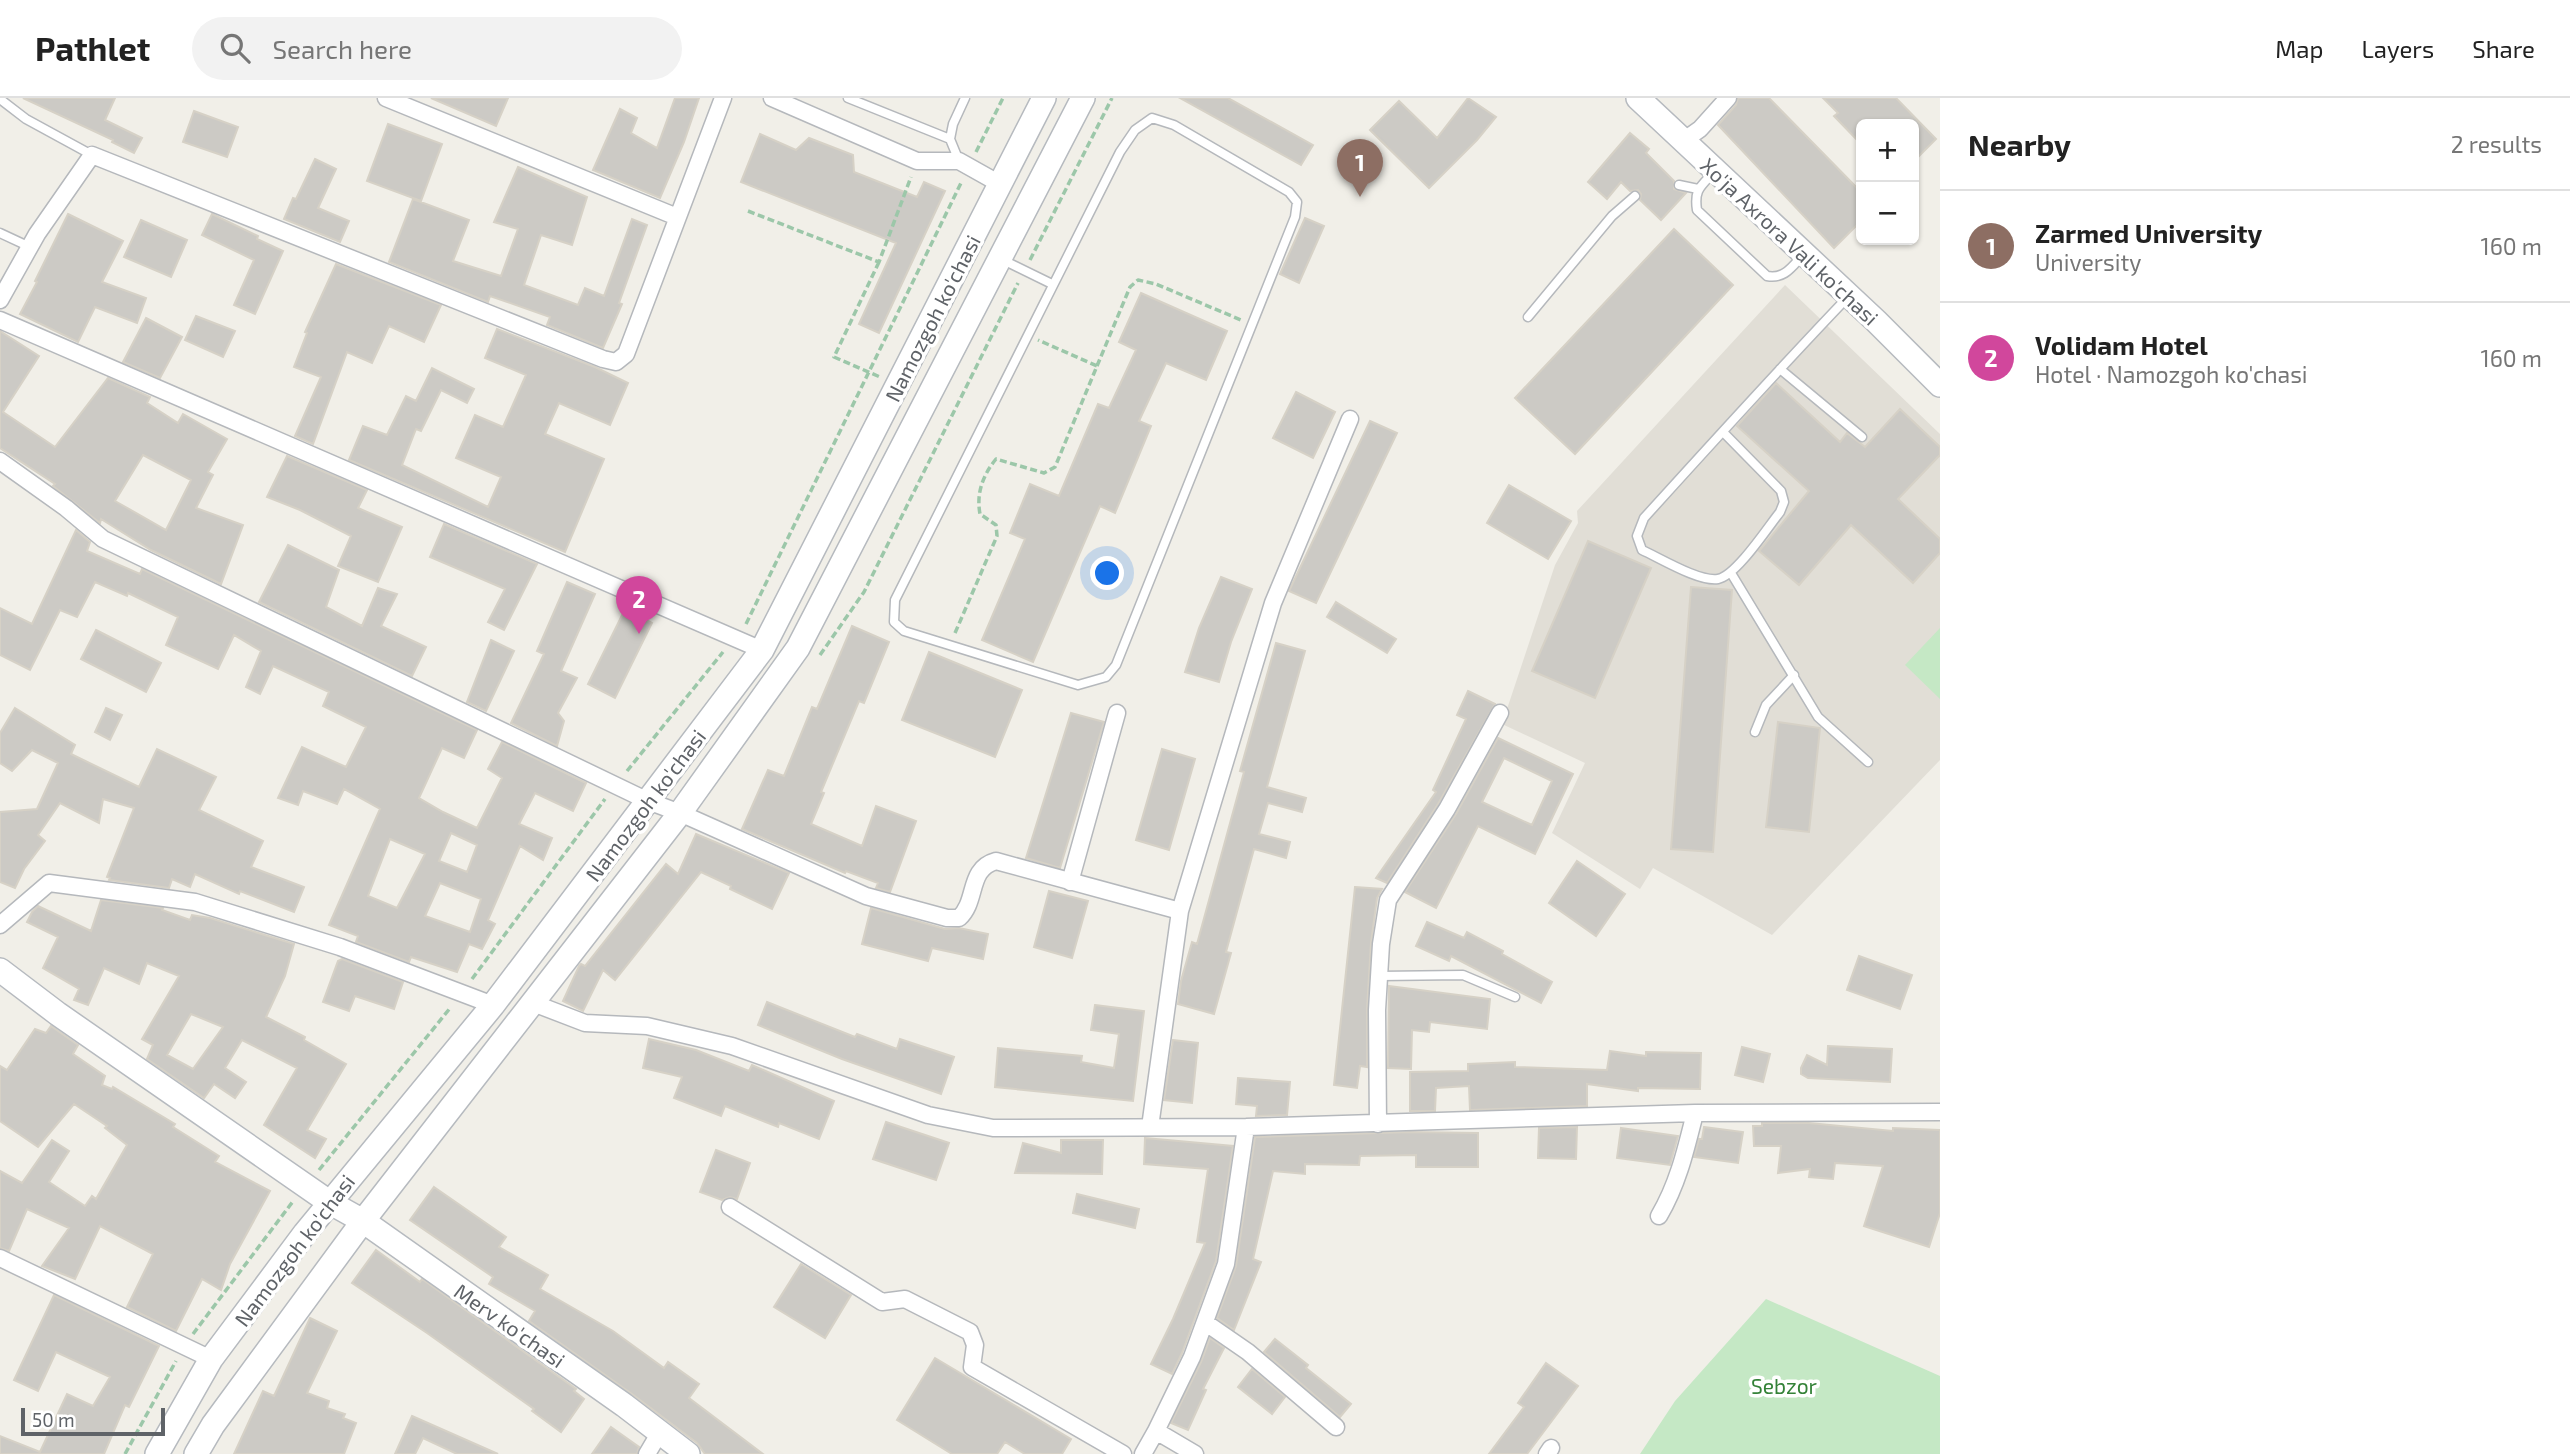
<!DOCTYPE html>
<html lang="en">
<head>
<meta charset="utf-8">
<style>
  :root { --surface:#fff; --page:#f2f2f2; --text:#222; --muted:#767676; --line:#e0e0e0; --accent:#ea4335 }
  body { margin:0; font-family:"Exo 2",sans-serif; background:var(--page); color:var(--text) }
  .controls { position:absolute; right:21px; top:21px; display:grid; overflow:hidden; border-radius:10px; box-shadow:0 2px 5px #0004 }
  .controls button { width:63px; height:63px; display:grid; place-items:center; padding:0; border:0; border-bottom:2px solid var(--line); background:var(--surface); color:var(--text); font:35px sans-serif }
  .scale { position:absolute; left:21px; bottom:18px; width:144px; box-sizing:border-box; padding-left:7px; border:4px solid #5f6368; border-top:0; font-size:19px; line-height:24px; white-space:nowrap; color:#5f6368; -webkit-text-stroke:5px #fff; paint-order:stroke }
  .you { position:absolute; left:1108px; top:476px; width:24px; height:24px; margin:-18px; border:5px solid #fff; border-radius:50%; background:#1a73e8; box-shadow:0 0 0 10px #1a73e833 }
  .badge { display:grid; place-items:center; width:46px; height:46px; border-radius:50%; background:var(--accent); color:#fff; font-size:23px; font-weight:700 }
  .pin { position:absolute; translate:-50% -58px; filter:drop-shadow(0 2px 4px #0008) }
  .pin::after { content:''; position:absolute; top:37px; width:24px; height:21px; background:inherit; clip-path:polygon(0 0,100% 0,50% 100%) }
  .list { margin:0; padding:0; list-style:none }
  h2 { display:flex; justify-content:space-between; align-items:center; height:91px; margin:0; padding:0 28px; font-size:30px }
  h2 small { font-size:23px; font-weight:400; color:var(--muted) }
  .list li { display:grid; grid-template-columns:46px 1fr auto; gap:21px; align-items:center; box-sizing:border-box; height:112px; padding:0 28px; border-top:2px solid var(--line) }
  .list b { display:block; font-size:26px; white-space:nowrap }
  .list p { margin:0; font-size:23px; white-space:nowrap; color:var(--muted) }
  .list em { font-size:23px; font-style:normal; color:var(--muted) }
  .icon { flex:none; width:38px; height:38px; fill:none; stroke:currentColor; stroke-width:2; stroke-linecap:round; stroke-linejoin:round }
  .map { position:relative; flex:none; width:1940px; height:1356px; overflow:hidden }
  header { display:flex; align-items:center; gap:42px; box-sizing:border-box; height:98px; padding:0 35px; background:var(--surface); border-bottom:2px solid var(--line) }
  header strong { font-size:33px }
  nav { display:flex; gap:38px; margin-inline-start:auto; font-size:24px }
  .search { width:490px; height:63px; background:var(--page); display:flex; align-items:center; gap:18px; box-sizing:border-box; padding:0 24px; border-radius:38px; color:var(--muted); font-size:26px }
  main { display:flex }
  aside { flex:1; background:var(--surface) }
  .map>svg:first-child { display:block }
</style>
</head>
<body>
<header>
<strong>Pathlet</strong>
<div class="search"><svg class="icon" aria-label="search" viewBox="0 0 24 24"><circle cx="10" cy="10" r="6"/><path d="M15 15l6 6"/></svg>Search here</div>
<nav><a>Map</a><a>Layers</a><a>Share</a></nav>
</header>
<main>
<div class="map">
<svg width="1940" height="1356" viewBox="0 0 1940 1356">
  <rect width="100%" height="100%" fill="#f1efe8"/>
  <!-- education -->
  <path fill="#e1ded6" d="M1785,187L1940,336V662L1772,837L1653,770L1640,791L1552,735L1585,665L1502,626L1555,467L1578,425L1577,413Z"/>
  <!-- green -->
  <path fill="#c5e8c5" d="M1940,530V601L1905,567Z
    M1766,1201L1940,1278V1356H1640L1675,1303Z"/>
  <!-- building -->
  <path fill="#cccac5" stroke="#d6d1c6" stroke-width="2" fill-rule="evenodd" d="M23,0H115L105,22L142,40L134,55L112,44L113,42Z
    M431,0H508L496,28Z
    M675,0H699L684,44L660,100L593,72L620,11L637,20L631,35L657,50Z
    M1180,0H1228L1313,47L1301,67Z
    M1468,0L1496,19L1477,42L1429,90L1370,32L1399,3L1437,40Z
    M1738,0H1769L1861,94V123L1834,150L1718,27L1736,7Z
    M1823,0H1896L1936,41L1914,63V26H1861V46L1834,18L1838,15Z
    M194,13L238,29L227,59L183,44Z
    M388,26L442,46L421,103L367,83Z
    M1630,35L1649,51L1646,55L1674,83V91L1686,95L1661,122L1640,102L1641,96L1638,92L1630,93L1621,84L1607,101L1588,84Z
    M760,36L796,52L809,40L853,57L854,74L917,99L924,84L945,93L879,235L859,226L896,145L741,84Z
    M315,61L336,71L318,110L349,123L340,144L284,121L293,100L296,101Z
    M518,69L587,99L572,147L541,137L524,187L578,207L585,190L604,198L632,121L647,127L619,205L622,206L603,250L547,227L550,219L490,198L488,204L389,164L413,101L469,122L453,163L501,178L518,131L494,124Z
    M68,116L123,143L102,184L146,200L137,225L95,209L78,244L20,216L37,184L35,183Z
    M212,116L258,138L257,141L283,153L255,216L234,207L254,162L202,137Z
    M1305,120L1324,128L1299,185L1280,176Z
    M141,122L187,142L171,179L124,159Z
    M1674,131L1733,187L1575,356L1515,300Z
    M336,166L441,207L424,244L389,228L372,265L347,254L313,346L295,338L321,279L294,269L307,235L305,234Z
    M1141,195L1227,233L1206,282L1166,265L1139,323L1151,328L1115,415L1100,408L1033,564L982,542L1025,441L1010,435L1030,386L1059,398L1098,306L1109,310L1136,252L1119,244Z
    M196,218L235,233L223,259L185,242Z
    M146,220L182,239L160,280L123,264Z
    M497,231L595,269L628,285L610,327L559,305L545,336L604,361L565,454L349,362L363,328L387,337L406,298L416,303L432,270L474,291L467,305L441,292L421,333L416,331L402,367L488,409L501,379L456,360L475,317L503,329L526,277L485,260Z
    M0,233L39,258L3,314L55,349L108,280L150,299L147,305L178,325L183,316L227,341L208,374L213,377L196,410L243,427L221,486L151,452L101,421L100,425L53,388L55,386L0,350ZM143,357L191,382L166,432L115,403Z
    M1776,285L1840,344L1847,335L1865,349L1900,311L1940,349V357L1898,401L1940,441V455L1913,485L1851,427L1799,487L1759,453L1809,393L1737,328Z
    M1296,294L1335,314L1313,360L1273,340Z
    M1370,323L1397,335L1316,505L1289,493Z
    M287,358L367,392L358,410L402,429L378,484L338,468L351,438L300,412L267,399Z
    M1509,387L1571,423L1548,461L1487,425Z
    M444,426L537,466L504,532L488,524L505,491L430,459Z
    M76,432L90,444L87,453L140,476L142,471L477,632L464,660L442,650L419,700L443,714L477,730L502,680L488,671L502,644L586,685L573,713L535,695L519,726L552,740L543,762L520,748L488,822L495,826L482,851L469,846L457,874L411,859L409,864L356,844L358,838L329,827L380,711L344,691L337,706L303,693L298,707L278,700L302,649L346,669L366,629L323,608L329,594L273,568L260,596L246,589L261,553L234,537L218,571L166,547L178,519L128,495L127,498L95,484L77,519L60,512L30,572L0,557V510L32,526ZM451,735L477,747L467,774L439,763ZM390,741L425,756L397,810L368,798ZM440,785L481,801L470,834L425,818Z
    M1588,443L1651,470L1595,600L1532,573Z
    M288,447L339,472L326,509L362,528L378,490L397,496L381,528L426,549L412,578L259,504Z
    M1221,479L1252,491L1231,544L1219,584L1185,574L1199,530Z
    M567,484L595,496L561,573L577,580L558,615L564,623L557,648L511,625L544,556L537,553Z
    M1691,489L1732,492L1713,754L1671,751Z
    M1336,504L1396,541L1387,555L1327,519Z
    M625,511L652,525L615,600L588,586Z
    M852,528L889,544L864,605L859,603L821,694L824,695L811,726L862,748L876,708L916,723L890,794L876,790L878,785L846,773L845,775L742,731L768,672L784,678L812,609L817,611Z
    M96,532L161,565L146,594L81,561Z
    M491,542L514,553L486,613L467,604Z
    M1276,545L1305,553L1267,689L1306,700L1302,714L1268,705L1259,736L1290,744L1286,760L1254,751L1226,854L1231,855L1214,916L1178,906L1181,883L1192,844L1197,846L1244,674L1240,673Z
    M929,554L1022,592L995,659L902,622Z
    M1468,593L1495,606L1438,706L1387,785L1376,780L1436,694L1433,692L1466,621L1457,617Z
    M15,610L75,647L71,656L139,689L157,651L216,679L199,712L263,743L251,769L304,789L294,814L240,793L239,796L195,776L190,789L172,781L169,790L109,782L110,780L107,779L134,710L103,701L99,725L60,705L38,737L45,743L24,771L15,790L0,784V714L37,711L58,665L32,652L12,673L0,665V635Z
    M106,610L122,617L110,642L95,634Z
    M1071,615L1104,624L1060,770L1026,760Z
    M1778,624L1820,630L1809,734L1766,729Z
    M1498,640L1573,676L1535,756L1478,728L1436,810L1405,794L1456,716ZM1504,660L1552,683L1532,727L1482,704Z
    M1162,651L1195,661L1169,752L1136,742Z
    M696,736L789,775L772,811L730,791L731,788L701,774L615,882L603,872L583,913L563,903L579,868L581,866L585,868L666,766L678,776Z
    M1577,763L1625,796L1596,838L1549,805Z
    M1355,789L1382,791L1377,800L1371,845L1367,911V969L1360,968L1357,990L1334,987Z
    M1049,793L1088,803L1072,860L1034,849Z
    M101,802L163,810L162,812L190,822L192,817L210,820L294,846L285,878L266,919L305,939L304,942L346,966L307,1032L326,1041L315,1060L264,1027L297,970L242,942L225,970L246,984L235,1000L214,986L204,1000L147,961L153,947L142,941L179,878L147,865L139,886L104,870L88,907L74,902L79,891L43,870L58,839L27,824L32,814L38,808L91,833ZM191,916L223,929L193,971L167,957Z
    M871,810L945,831L959,830L988,836L983,861L932,850L928,863L862,846Z
    M1427,824L1464,840L1467,834L1503,853L1502,856L1552,884L1541,905L1451,858L1449,863L1416,848Z
    M1859,858L1912,877L1900,911L1847,892Z
    M342,861L403,884L394,911L355,898L349,913L323,904L338,863Z
    M1389,888L1490,901L1487,931L1430,924L1429,934L1412,932L1411,971L1388,970Z
    M767,904L855,939L857,936L897,951L900,941L954,959L941,996L842,961L758,927Z
    M1095,907L1144,913L1133,1003L995,989L998,950L1082,958L1081,964L1114,970L1119,936L1091,932Z
    M51,928L78,947L73,956L105,978L102,987L112,991L113,989L175,1026L173,1029L219,1058L215,1064L270,1093L230,1166L221,1192L202,1181L176,1233L127,1209L153,1156L100,1128L75,1181L42,1168L69,1130L27,1111L9,1153L0,1150V1073L22,1085L52,1042L69,1053L49,1084L85,1108L92,1098L96,1101L127,1047L105,1030L107,1028L74,1006L38,1049L0,1023V968L7,972L35,931L46,935Z
    M649,941L696,952L749,973L752,967L834,1003L819,1041L779,1025L778,1029L725,1008L721,1018L674,1000L682,979L643,970Z
    M1173,942L1198,945L1192,1005L1164,1002Z
    M1828,948L1892,951L1890,984L1808,980L1801,976V970L1807,957L1827,967Z
    M1742,949L1770,956L1763,984L1735,977Z
    M1610,953L1646,958V954L1701,955L1700,991L1638,990V993L1587,986V1008L1470,1012L1469,988L1436,990L1435,1013H1410V974L1468,973V966L1515,964V969L1607,972Z
    M1238,980L1290,984L1287,1017L1256,1018L1257,1008L1236,1006Z
    M886,1024L949,1045L936,1082L873,1061Z
    M1762,1025H1809L1893,1033V1030L1940,1032V1115L1929,1149L1864,1128L1883,1068L1835,1065L1833,1081L1809,1079L1810,1071L1778,1075L1781,1048H1754L1753,1028H1762Z
    M1577,1029L1576,1061L1538,1060L1539,1030Z
    M1704,1029L1743,1034L1738,1065L1694,1059L1699,1041H1702Z
    M1621,1030L1678,1038L1670,1067L1617,1060Z
    M1410,1034L1478,1035V1069H1416V1057L1360,1058L1359,1067L1305,1066V1076L1273,1073L1253,1161L1261,1164L1234,1232L1217,1220L1236,1168L1255,1039Z
    M1145,1040L1233,1048L1216,1163L1182,1255L1172,1276L1151,1266L1173,1221L1205,1145L1197,1144L1208,1071L1144,1066Z
    M1061,1042H1103L1102,1076L1015,1075L1023,1045L1061,1055Z
    M716,1052L750,1065L737,1101L730,1099L722,1102L700,1094Z
    M434,1089L506,1139L499,1149L548,1177L540,1191L613,1233L664,1270L668,1264L699,1286L689,1300L763,1356H705L697,1345L632,1296L529,1223L535,1213L489,1186L493,1179L410,1122Z
    M1077,1096L1139,1111L1135,1130L1073,1115Z
    M376,1152L420,1184L422,1181L576,1291L574,1293L584,1301L561,1334L532,1313L534,1311L427,1235L352,1185Z
    M801,1166L851,1197L825,1240L774,1209Z
    M54,1197L159,1248L129,1309L125,1307L104,1356H0V1338L40,1354L67,1296L93,1308L110,1279L56,1254L38,1293L14,1282Z
    M310,1220L337,1233L307,1295L329,1303L327,1310L345,1316L343,1320L356,1325L344,1356H234L263,1293L274,1298Z
    M1210,1240L1224,1250L1203,1291L1206,1292L1188,1332L1171,1325L1201,1264Z
    M1275,1241L1308,1267L1306,1270L1351,1306L1340,1319L1264,1254Z
    M935,1260L1071,1341L1062,1356H1025L1005,1344L997,1356H952L897,1322Z
    M1546,1265L1578,1288L1527,1356H1489L1524,1309L1518,1305Z
    M1252,1271L1285,1299L1272,1316L1238,1289Z
    M412,1318L498,1356H457L423,1340L415,1356H395Z
    M611,1329L639,1349L637,1356H592Z"/>
  <g fill="none" stroke-linecap="round" stroke-linejoin="round">
    <defs>
      <path id="lane" d="M848,0L950,41L959,63
        M0,1L26,21L92,57
        M1152,20L1174,27L1289,94L1297,104L1295,119L1116,567L1106,579L1078,587L904,533L894,524L895,502L1120,54L1135,32Z
        M950,41L953,26L965,0
        M1713,75C1700,89 1694,92 1697,112L1767,178C1784,181 1791,170 1802,158
        M1679,87L1698,91
        M0,135L30,149
        M1001,161L1052,186
        M1528,219L1612,118L1635,98
        M1780,271L1862,339
        M1723,334L1781,393L1784,404L1780,414C1768,429 1736,478 1718,481C1699,484 1660,460 1642,452L1637,438L1644,420C1711,346 1778,272 1847,200
        M1731,475L1818,619L1868,664
        M1755,634L1766,607L1794,577
        M1379,878L1463,877L1515,899"/>
      <path id="street" d="M386,0L677,119
        M772,0L917,63H959L1000,86
        M1683,43L1700,31L1728,0
        M0,202L37,136L92,57L603,261L616,264L626,256L723,0
        M0,222L762,552
        M0,363L66,410L103,441L648,703L680,715L866,798L947,820H959C978,803 967,771 996,763L1180,813L1273,505L1350,321
        M1070,784L1117,615
        M0,827L49,785L195,804L340,849L493,907
        M533,905L585,925L647,928L732,948L928,1017L993,1030L1246,1029L1695,1015L1940,1014
        M1378,1026L1377,912L1381,846L1388,802L1447,711L1500,615
        M1150,1029L1180,813
        M730,1109L882,1204L905,1201L970,1234L975,1247L972,1269L1123,1356
        M1659,1118C1678,1086 1686,1051 1695,1015
        M0,1160L211,1261
        M1206,1225L1248,1254L1336,1329
        M1156,1333L1192,1259L1226,1166L1246,1029
        M647,1356L660,1334
        M1143,1356L1156,1333L1195,1356
        M1547,1356L1551,1350"/>
      <path id="secondary" d="M1638,0L1876,223L1940,287
        M0,872L58,916L329,1104L363,1123L624,1307L688,1356
        M157,1356L211,1261L305,1135L493,907L762,552L1044,0
        M196,1356L213,1327L363,1123L680,715L798,550L1083,0"/>
    </defs>
    <!-- lane casing -->
    <use href="#lane" stroke="#b5b8bc" stroke-width="11"/>
    <!-- street casing -->
    <use href="#street" stroke="#b5b8bc" stroke-width="19"/>
    <!-- secondary casing -->
    <use href="#secondary" stroke="#b6babf" stroke-width="26"/>
    <!-- path -->
    <path stroke="#9cc7a9" stroke-width="3.5" stroke-dasharray="7 3.5" stroke-linecap="butt" d="M976,54L1003,0
      M748,113L879,164L911,79
      M1030,162L1112,0
      M879,164L834,259L880,279
      M1097,268L1130,189L1138,182L1156,186L1241,222
      M746,526L962,83
      M955,535L997,438L996,427L980,416C976,395 983,377 996,361L1044,375L1055,369L1097,268L1038,242
      M820,557L864,494L1018,185
      M627,673L723,554
      M472,881L605,701
      M319,1072L451,909
      M193,1236L294,1102
      M125,1356L176,1263"/>
    <!-- lane -->
    <use href="#lane" stroke="#fff" stroke-width="8"/>
    <!-- street -->
    <use href="#street" stroke="#fff" stroke-width="16"/>
    <!-- secondary -->
    <use href="#secondary" stroke="#fff" stroke-width="23"/>
  </g>
  <g text-anchor="middle" dominant-baseline="central" stroke-width="7" stroke-linejoin="round" paint-order="stroke">
    <!-- street labels -->
    <g font-size="21" fill="#5f6368" stroke="#fff">
      <text transform="translate(1790 143) rotate(43)">Xo'ja Axrora Vali ko'chasi</text>
      <text transform="translate(932 220) rotate(-63)">Namozgoh ko'chasi</text>
      <text transform="translate(645 707) rotate(-53)">Namozgoh ko'chasi</text>
      <text transform="translate(294 1152) rotate(-53)">Namozgoh ko'chasi</text>
      <text transform="translate(510 1227) rotate(35)">Merv ko'chasi</text>
    </g>
    <!-- park labels -->
    <g font-size="21" fill="#348238" stroke="#fff">
      <text x="1784" y="1287">Sebzor</text>
    </g>
  </g>
</svg>
<div class="controls">
<button>+</button>
<button>−</button>
</div>
<div class="scale">50 m</div>
<div class="you"></div>
<div class="pin badge" style="left:1360px;top:99px;background:#8d6e63">1</div>
<div class="pin badge" style="left:639px;top:536px;background:#d1479c">2</div>
</div>
<aside>
<h2>Nearby<small>2 results</small></h2>
<ul class="list">
<li><span class="badge" style="background:#8d6e63">1</span><div><b>Zarmed University</b><p>University</p></div><em>160 m</em></li>
<li><span class="badge" style="background:#d1479c">2</span><div><b>Volidam Hotel</b><p>Hotel · Namozgoh ko'chasi</p></div><em>160 m</em></li>
</ul>
</aside>
</main>
</body>
</html>
